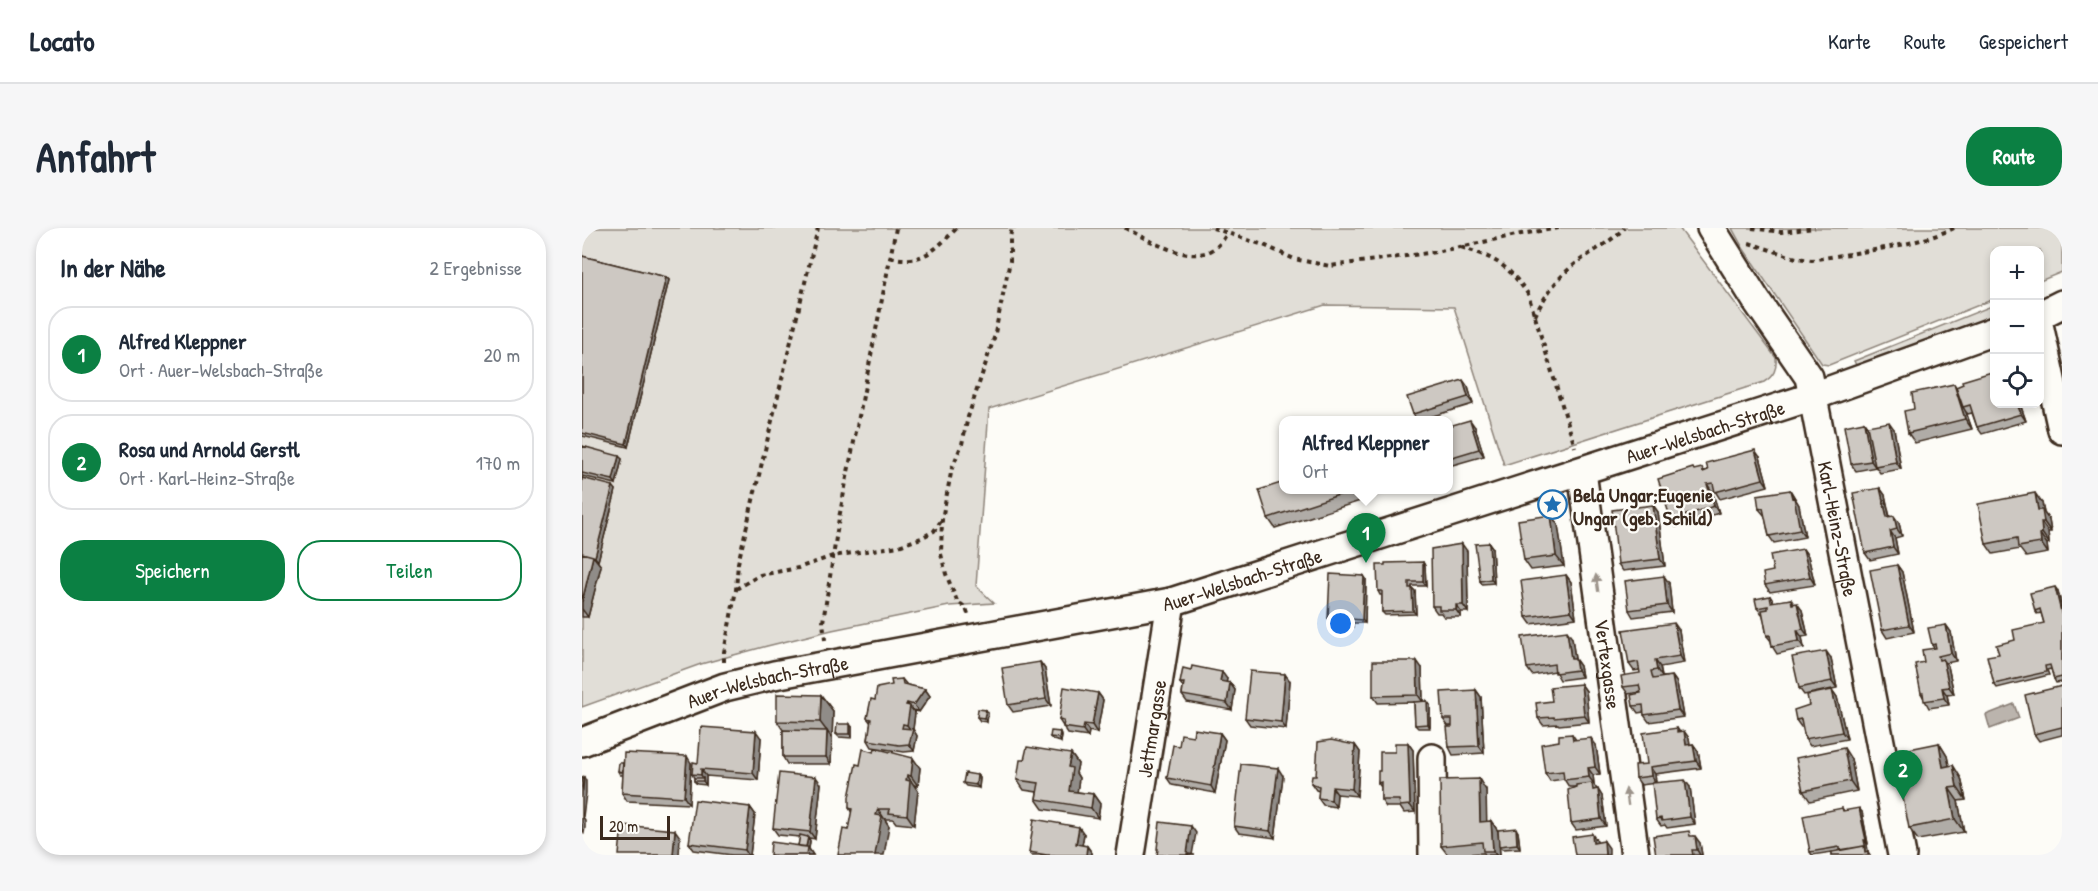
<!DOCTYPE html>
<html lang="de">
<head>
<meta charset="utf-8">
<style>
  :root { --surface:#fff; --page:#f6f6f7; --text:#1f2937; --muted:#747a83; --line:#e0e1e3; --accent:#0b8043 }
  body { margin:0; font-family:"Patrick Hand",sans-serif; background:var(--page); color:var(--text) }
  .controls { position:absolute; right:18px; top:18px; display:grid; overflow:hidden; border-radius:12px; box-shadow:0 3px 9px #0003 }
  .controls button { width:54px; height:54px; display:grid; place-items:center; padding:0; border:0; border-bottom:2px solid var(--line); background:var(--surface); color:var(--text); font:30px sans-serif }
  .scale { position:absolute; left:18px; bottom:15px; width:70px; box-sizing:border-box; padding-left:6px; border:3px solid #3b2a1e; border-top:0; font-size:16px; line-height:21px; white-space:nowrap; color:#3b2a1e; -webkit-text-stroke:4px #fdfcf7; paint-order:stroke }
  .you { position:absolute; left:759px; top:396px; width:21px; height:21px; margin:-15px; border:4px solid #fff; border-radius:50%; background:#1a73e8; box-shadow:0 0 0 9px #1a73e833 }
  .badge { display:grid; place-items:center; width:39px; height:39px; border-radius:50%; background:var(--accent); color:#fff; font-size:20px; font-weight:700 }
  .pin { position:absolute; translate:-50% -50px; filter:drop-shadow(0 2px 3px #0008) }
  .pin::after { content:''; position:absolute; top:32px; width:21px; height:18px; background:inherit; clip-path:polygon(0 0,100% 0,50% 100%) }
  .popup { position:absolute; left:697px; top:188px; width:174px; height:78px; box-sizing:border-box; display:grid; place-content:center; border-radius:12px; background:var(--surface); filter:drop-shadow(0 2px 4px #0005); font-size:20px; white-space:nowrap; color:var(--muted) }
  .popup b { font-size:22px; color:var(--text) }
  .popup::after { content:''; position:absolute; left:50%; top:100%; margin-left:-12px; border:12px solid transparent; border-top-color:var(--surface) }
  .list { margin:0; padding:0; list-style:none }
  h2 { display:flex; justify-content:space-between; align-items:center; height:78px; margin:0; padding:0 24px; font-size:26px }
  h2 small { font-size:20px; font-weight:400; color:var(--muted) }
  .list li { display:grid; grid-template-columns:39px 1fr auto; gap:18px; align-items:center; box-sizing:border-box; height:96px; margin:0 12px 12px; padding:0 12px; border:2px solid var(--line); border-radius:24px }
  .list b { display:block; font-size:22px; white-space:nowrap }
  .list p { margin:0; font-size:20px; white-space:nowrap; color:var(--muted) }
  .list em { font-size:20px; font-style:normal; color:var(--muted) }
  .actions { display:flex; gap:12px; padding:18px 24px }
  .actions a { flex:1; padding:14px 0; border:2px solid var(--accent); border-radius:24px; text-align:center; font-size:21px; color:var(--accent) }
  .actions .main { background:var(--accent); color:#fff }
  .icon { flex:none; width:33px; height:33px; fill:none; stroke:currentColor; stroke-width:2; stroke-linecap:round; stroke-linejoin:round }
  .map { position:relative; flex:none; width:1480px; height:627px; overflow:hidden; border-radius:24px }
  header { display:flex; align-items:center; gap:36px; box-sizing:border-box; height:84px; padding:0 30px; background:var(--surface); border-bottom:2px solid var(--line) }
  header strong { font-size:28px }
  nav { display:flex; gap:33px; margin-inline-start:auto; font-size:21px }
  .intro { display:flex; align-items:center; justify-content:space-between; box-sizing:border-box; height:144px; padding:0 36px }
  h1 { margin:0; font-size:42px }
  .button { padding:15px 27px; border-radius:24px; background:var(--accent); color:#fff; font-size:21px; font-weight:700 }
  main { display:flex; gap:36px; padding:0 36px }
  aside { flex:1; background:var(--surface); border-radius:24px; box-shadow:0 3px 9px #0003 }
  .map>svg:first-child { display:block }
</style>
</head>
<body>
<header>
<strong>Locato</strong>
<nav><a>Karte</a><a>Route</a><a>Gespeichert</a></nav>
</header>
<div class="intro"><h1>Anfahrt</h1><a class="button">Route</a></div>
<main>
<aside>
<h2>In der Nähe<small>2 Ergebnisse</small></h2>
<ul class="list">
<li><span class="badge">1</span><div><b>Alfred Kleppner</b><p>Ort · Auer-Welsbach-Straße</p></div><em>20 m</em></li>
<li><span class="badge">2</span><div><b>Rosa und Arnold Gerstl</b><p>Ort · Karl-Heinz-Straße</p></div><em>170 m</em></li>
</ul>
<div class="actions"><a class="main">Speichern</a><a>Teilen</a></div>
</aside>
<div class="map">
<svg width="1480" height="627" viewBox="0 0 1480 627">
  <rect width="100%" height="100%" fill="#fdfcf7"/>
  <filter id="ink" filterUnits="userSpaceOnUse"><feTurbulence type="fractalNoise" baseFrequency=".0167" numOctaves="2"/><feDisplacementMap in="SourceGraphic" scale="12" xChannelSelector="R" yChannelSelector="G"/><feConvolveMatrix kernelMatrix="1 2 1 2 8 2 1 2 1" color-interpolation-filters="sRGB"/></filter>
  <g filter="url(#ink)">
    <!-- green -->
    <path fill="#e1ded7" stroke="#8e847a" stroke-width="1.5" d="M0,0H1097L1194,130C1195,141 1192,148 1182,154L922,237L872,79L743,77L407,181L394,358L412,375L367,378L250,402L185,418L119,436L0,479Z
      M1150,0H1480V44L1458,53V22H1412V71L1247,137L1240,136L1161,20Z
      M1412,77V89L1371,108L1276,141L1272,133Z"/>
    <!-- water -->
    <path fill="#bbb4ad" stroke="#887d74" stroke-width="1.5" d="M1432,476L1437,490L1408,501L1404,487Z"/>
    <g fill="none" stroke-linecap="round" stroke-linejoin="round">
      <defs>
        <g id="street">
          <path id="s1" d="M1129,0L1174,72L1227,149L1320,627"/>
          <path d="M1458,87L1480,76"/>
          <path d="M1458,101L1480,202"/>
          <path id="s2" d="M1000,244L1053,627"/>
          <path id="s3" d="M0,514L143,459L192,447L589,374L1229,169L1412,103"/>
          <path d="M850,530L851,627"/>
          <path id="s4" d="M549,627L589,374"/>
        </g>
      </defs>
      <!-- street casing -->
      <use href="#street" stroke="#3b2a1e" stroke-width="32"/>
      <!-- path -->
      <path stroke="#3b2a1e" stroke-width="4" stroke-dasharray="4.5 4.5" stroke-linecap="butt" d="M543,0C573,15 624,48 645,5
        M631,0L684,18L712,31L748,38L854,24L939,6L977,0
        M1170,0L1199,4L1233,0
        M1167,15L1214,30L1230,32C1274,24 1332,19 1372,0
        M879,19C914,31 924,35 946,66L993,219
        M308,29C340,37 353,22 375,0
        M953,88C963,66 979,45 1000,31C1014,21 1030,13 1042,0
        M154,361L178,347L216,340L251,328L317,318L339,310L352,303L359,293
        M386,386L384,380L375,373L364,346L359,326L360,291L370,240L380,216L386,189L412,110L428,33V9L430,0
        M243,412L241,394L257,290L314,0
        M142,434V424L154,362L156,335L236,0"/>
      <!-- street -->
      <use href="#street" stroke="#fdfcf7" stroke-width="27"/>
    </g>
    <!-- wall -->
    <path fill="#b0aca7" stroke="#3b2a1e" stroke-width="1.5" d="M0,28L84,49L87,52L46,219L0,208Z
      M1372,156L1374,159L1438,176L1444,193L1400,206L1395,199L1390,185L1386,186L1384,184L1390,201L1333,215L1326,205L1332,181Z
      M886,159L891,176L838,192H835L831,186Z
      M1282,194L1285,198L1312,201L1319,241L1298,245L1294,239L1274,243L1269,236Z
      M867,198L893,199L902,228L867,238Z
      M0,218L40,231L34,256L0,248Z
      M1178,229L1186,258L1138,271L1133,263H1130L1137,285L1094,299L1089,292L1120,240L1122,243Z
      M0,250L34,262L16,333H15L19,338L6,389H0Z
      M1298,260L1303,267L1308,289L1317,295L1320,308L1313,310L1316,326L1288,332L1283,325Z
      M702,261H792L794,268L693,300L686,290Z
      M1208,262L1217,277L1223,309L1192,315L1187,308L1183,288L1177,281Z
      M1460,275L1462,285L1467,292L1469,304H1466L1467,315L1465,316L1466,325L1444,329L1438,321L1411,326L1404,316Z
      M1071,277L1076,284L1083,338L1041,343L1036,336Z
      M969,287L976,297L982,338L949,342L942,332Z
      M907,315L910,319L912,355L900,356L898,353Z
      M1221,321L1226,328L1233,357L1188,364L1183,357L1191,343Z
      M885,323L886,384H879V389H862L859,385H855L850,378Z
      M841,334L843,338L844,358H830V360L833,363L834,386L803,387L800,384V367H798L796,363Z
      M1315,337L1320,344L1332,404L1305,410L1300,402Z
      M984,347L989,354L994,390L949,396L944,389Z
      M782,348L784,351L783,395H771V399H760L758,394H749L746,390Z
      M1087,355L1090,384L1051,389L1047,382Z
      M1476,363L1480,380V454L1474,455L1472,451L1469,441L1465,442L1467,447L1415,460L1412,456L1433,412L1462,395L1459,385L1455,386L1453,383Z
      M1188,368L1192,374L1209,371L1212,376L1220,382L1226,408L1220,409L1222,420L1195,426L1190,418L1189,413L1185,408L1181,387L1175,380Z
      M1364,397L1369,404L1374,433L1364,435L1366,438L1372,466L1365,467L1367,477L1347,480L1339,465L1342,434L1352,420L1350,417Z
      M1097,402L1102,435L1078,439L1080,449L1090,448L1095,455L1101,489L1067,494L1062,487V484L1056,485L1051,478L1059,464L1046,466L1041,459L1058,445V442L1052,443L1047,436Z
      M990,410L993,431L998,438L1000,449L978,452L973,443L950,447L945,440Z
      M1249,430L1255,460L1222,467L1217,460Z
      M458,434L463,441L469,478L431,484L426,477Z
      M840,440L841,474L845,473L848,477V500H836L833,497L832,474L796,475L791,468Z
      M320,451L325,457L343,461L348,468L337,484L331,482L333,485L331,501L335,508L332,523L322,524L290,519L286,512L289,495L285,490L293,472L310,457Z
      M645,451L644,454L648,455L653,462L650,482L605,474L600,467L601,459L598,455Z
      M708,453L704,501L668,497L663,490Z
      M999,456L1004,463L1007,494L977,497L976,496L961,497L956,490L970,473Z
      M1480,458V507L1457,513L1452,506Z
      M894,462L899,469L902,525L871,527L867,519L870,498H866L861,491Z
      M1250,462L1255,469L1265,511L1228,518L1223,511L1221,499H1219L1214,492L1227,477Z
      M516,465L521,472L515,505L507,503L506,509L486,506L477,492Z
      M239,467L251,483L249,536H205L201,529V502L195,493Z
      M404,482L406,485L405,494L398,493L395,489Z
      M270,499V510L257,509L254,506Z
      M1095,500L1097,503L1107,510L1108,517L1111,516L1116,523L1119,540L1073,546L1074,555L1059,557L1054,550L1065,536Z
      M638,505L643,512L633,565L590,557L585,550L597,518L611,508Z
      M990,506L994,512L1014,517L1018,546L1011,547L1012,556V557L1020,568L1024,598L994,602L989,595L994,559H987L982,551L968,553L963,545L977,513Z
      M480,508L479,514L471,512L468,509Z
      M179,510L176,552L124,548V557L115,556L112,553V550L110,546L116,535Z
      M826,515L831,522L833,584L822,585L818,579H804L799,572V559L796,555L798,543L813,524Z
      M1357,515L1365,528L1367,538L1379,550L1384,572L1376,573L1382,604L1336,612L1327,600Z
      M773,517L778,524L775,568L755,566L754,579L741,577L736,570L737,563L734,562L729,555L734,548Z
      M292,524L338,540L336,558L332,557L336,563L332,597L314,595L311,591H303L307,598L266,602L270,585L267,580L278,537Z
      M489,526L496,536L494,545L497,550L495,564L511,566L518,576L516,590L461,581L454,571L455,564L442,562L435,552L442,532Z
      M1269,531L1275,563L1228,573L1221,563Z
      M41,535L42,537L109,535L107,576L45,573L40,565L41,547H38L36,543Z
      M395,547L398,550L397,560L384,558L381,555Z
      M701,548L693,610L657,605L652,598Z
      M239,556L233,611L227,610L228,613L227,621L231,627H188L216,618L218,609L196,607L191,600Z
      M1108,559L1113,596L1085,600L1083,597L1079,598L1074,591Z
      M904,562V594L909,593L916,603L936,604L938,620L920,621L917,618V614L918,627H903L902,625L866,627L859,618Z
      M168,579L173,586L168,627H150L112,622L107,615Z
      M1260,580L1262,583L1280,584L1286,616H1285L1286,624L1288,627H1250V624L1230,627L1228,624Z
      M502,606L500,617L505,618L510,625V627H449L447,624Z
      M1111,608L1118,615L1120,627H1074Z"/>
    <!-- shaded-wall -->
    <path fill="#908c88" stroke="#3b2a1e" stroke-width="1.5" d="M84,49L87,52L46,219L44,216Z
      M881,152L886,159L891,176L886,169Z
      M1372,156L1379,166L1381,179L1384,184L1390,201L1383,191Z
      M1435,176H1438L1444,193L1439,186Z
      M888,192L893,199L902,228L897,221Z
      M1282,194L1287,201L1294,240L1289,233Z
      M1307,194L1312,201L1319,241L1314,234Z
      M1173,222L1178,229L1186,258L1181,251Z
      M37,228L40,231L34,256L31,252Z
      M1125,256L1130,263L1137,285L1132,278Z
      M31,258L34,262L16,333L13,329Z
      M1298,260L1303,267L1309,296L1305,289Z
      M1208,262L1217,277L1223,309L1218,302Z
      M1453,265L1460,275L1462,285L1467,292L1469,304L1462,294L1456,282Z
      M1071,277L1076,284L1083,338L1078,331Z
      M969,287L976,297L982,338L974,328Z
      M1312,288L1317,295L1320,308L1315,301Z
      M1459,294L1466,304L1467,315L1460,305Z
      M1308,303L1313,310L1316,326L1311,319Z
      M1458,306L1465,316L1466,325L1459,315Z
      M907,315L910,319L912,355L909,351Z
      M880,316L885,323L886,384L881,377Z
      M1221,321L1226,328L1233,357L1228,349Z
      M11,328L19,338L6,389L0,381V374Z
      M841,334L843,338L844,358L841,354Z
      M1315,337L1320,344L1332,404L1327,397Z
      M984,347L989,354L994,390L989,383Z
      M782,348L784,351L783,395L780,392Z
      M1082,348L1087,355L1090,384L1085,377Z
      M1473,359L1476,363L1480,380V388Z
      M830,360L833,363L834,386L831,383Z
      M1215,375L1220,382L1226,408L1221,401Z
      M874,377L879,384V389L874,382Z
      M1092,395L1097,402L1102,435L1098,428Z
      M1364,397L1369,404L1374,433L1369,425Z
      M1215,402L1220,409L1222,420L1217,413Z
      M985,403L990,410L994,438L989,431Z
      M1244,423L1249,430L1255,460L1250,453Z
      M993,431L998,438L1000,449L995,442Z
      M1361,431L1366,438L1372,466L1367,459Z
      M1073,432L1078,439L1080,449L1075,442Z
      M835,433L840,440L841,474L836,467Z
      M458,434L463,441L469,478L464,471Z
      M640,444L645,451L643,460L638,453Z
      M703,446L708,453L704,501L699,494Z
      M1090,448L1095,455L1101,489L1096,482Z
      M648,455L653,462L650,482L645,475Z
      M999,456L1004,463L1007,494L1002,487Z
      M1360,460L1365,467L1367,477L1362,470Z
      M343,461L348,468L337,484L332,477Z
      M894,462L899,469L902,525L897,518Z
      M1250,462L1255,469L1265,511L1260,504Z
      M516,465L521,472L515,505L510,497Z
      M239,467L251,483L250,510L238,494Z
      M845,473L848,477V500L846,496Z
      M325,475L333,485L331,501L335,508L332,523L327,516L330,504L325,497Z
      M404,482L406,485L405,494L402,490Z
      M268,496L270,499V510L268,506Z
      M502,496L507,503L506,509L501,502Z
      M174,503L179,510L176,552L171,545Z
      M245,503L250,510L249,536L244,529Z
      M1102,503L1107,510L1109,524L1104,517Z
      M478,504L480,508L479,514L477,510Z
      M638,505L643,512L633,565L629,558Z
      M1009,510L1014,517L1018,546L1013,539Z
      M826,515L831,522L833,584L828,577Z
      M1357,515L1365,528L1370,551L1361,539Z
      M1111,516L1116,523L1119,540L1114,533Z
      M773,517L778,524L775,568L770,561Z
      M1262,520L1269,531L1275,563L1268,553Z
      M489,526L496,536L494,545L497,550L494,573L487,563L486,539Z
      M105,528L109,535L107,576L102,569Z
      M331,530L338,540L336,558L329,548Z
      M1371,537L1379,550L1384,572L1375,559Z
      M1068,539L1073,546L1074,555L1069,548Z
      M696,540L701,548L693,610L688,603Z
      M1006,540L1011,547L1012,556L1007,549Z
      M119,541L124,548V557L121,553V550L119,547Z
      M325,547L336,563L332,597L325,587L324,552Z
      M395,547L398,550L397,560L394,557Z
      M2,549L4,553V565L1,589L3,592V600L2,605L0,602V559Z
      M234,549L239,556L233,611L228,604Z
      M897,551L904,562L905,604L898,594Z
      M1103,552L1108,559L1113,596L1108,589Z
      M750,559L755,566L754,579L749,572Z
      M1367,560L1376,573L1382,604L1373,591Z
      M1016,561L1020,568L1024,598L1019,591Z
      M511,566L518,576L516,590L509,580Z
      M168,579L173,586L168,627H166L163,622Z
      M1277,580L1280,584L1286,616L1284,612Z
      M296,581L307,598L302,627H293L294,587Z
      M909,593L916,603L918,627H914L911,623Z
      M609,598L614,605L610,627L605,626Z
      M497,599L502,606L499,623L494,616Z
      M934,600L936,604L938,620L935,616Z
      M93,602L98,609L97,627H91Z
      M1010,606L1015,613L1016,622L1011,615Z
      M1113,608L1118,615L1120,627H1118L1115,622Z
      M226,609L228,613L227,621L231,627H225L224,620Z
      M1282,612L1285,616L1286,624L1288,627H1285L1283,624L1282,618Z
      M1022,613L1027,620V627H1023Z
      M505,618L510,625V627H504Z"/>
    <!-- building -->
    <path fill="#cdc8c2" stroke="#3b2a1e" stroke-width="1.5" d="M0,28L84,49L44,216L0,205Z
      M1413,143V176H1435L1439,186L1395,199L1388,177L1381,179L1374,159L1381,156L1380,153Z
      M881,152L886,169L831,186L825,169Z
      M1372,156L1383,191L1326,205L1322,183L1332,181L1330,165Z
      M888,192L897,221L867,230V198Z
      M1282,194L1289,233L1269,236L1262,198Z
      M1307,194L1314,234L1293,238L1285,198Z
      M0,218L37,228L31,252L0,245Z
      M1173,222L1181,251L1133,264L1131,255L1125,256L1132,278L1089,292L1076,251L1111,240L1112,242L1120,240L1121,244L1126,242L1124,235Z
      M0,250L31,258L13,329L11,328L0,325Z
      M702,254V261H775L686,290L677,262Z
      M1298,260L1305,289L1312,288L1315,301L1308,303L1311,319L1283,325L1271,265Z
      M1208,262L1210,270L1212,269L1218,302L1187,308L1181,280L1177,281L1175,267Z
      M1453,265L1456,282H1460L1462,294H1459L1460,305L1458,306L1459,315L1436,319L1435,310L1404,316L1396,276Z
      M1071,277L1078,331L1036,336L1030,282Z
      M969,287L974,328L942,332L936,292Z
      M907,315L909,351L898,353L893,316Z
      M880,316L881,377H874V382H857V378H850L849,321Z
      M1221,321L1228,349L1183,357L1181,345L1191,343L1188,327Z
      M0,325L11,328L0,374Z
      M841,334V354H827V360H830L831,383L800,384V363H796L795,337H803V335Z
      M1315,337L1327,397L1300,402L1288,342Z
      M748,346L782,348L780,392L769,391L768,395H758V391L746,390Z
      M984,347L989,383L944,389L939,353Z
      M1082,348L1085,377L1047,382L1043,353Z
      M1473,359L1480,388V449L1472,451L1468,437L1463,438L1464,444L1412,456L1405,428L1417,426L1414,417L1433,412L1431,402L1462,395L1458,381L1453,383L1448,365Z
      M1188,368L1189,374L1209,371L1210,376L1215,375L1221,401L1215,402L1217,413L1190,418L1188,407L1185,408L1180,382L1186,381V378L1175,380L1173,371Z
      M1092,395L1098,428L1073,432L1075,442L1069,443L1071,451L1090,448L1096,482L1062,487L1061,477L1051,478L1049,467L1059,465L1057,457L1041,459L1039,448L1058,445L1056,434L1047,436L1041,402Z
      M1364,397L1369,425L1356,428L1357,432L1361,431L1367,459L1360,460L1362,470L1342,473L1341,465H1339L1333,436L1342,434L1340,422L1354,420L1353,416L1350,417L1346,400Z
      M985,403L989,431H993L995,442L973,445L972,436L945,440L940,409Z
      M1244,423L1250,453L1217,460L1210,429Z
      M791,433H835L836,467L791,468Z
      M458,434L464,471L426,477L420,440Z
      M610,438L640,444L638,453L648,455L645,475L600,467L602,455H598L601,440L609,442Z
      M668,443L703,446L699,494L663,490Z
      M320,451L321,456L343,461L332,477L325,475L324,477L328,478L325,497L321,496L320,500L331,501L327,516L317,517L286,512L289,491L285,490L289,471L293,472L295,460L310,457L309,452Z
      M999,456L1002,487L972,490V489L956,490L954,475L970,473L968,459Z
      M1480,458V499L1452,506L1443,467Z
      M482,459L516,465L510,497L502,496L501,502L481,499L482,493L477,492Z
      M894,462L897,518L867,519L865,499H870V491H861L859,464Z
      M1250,462L1260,504L1223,511L1219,491L1214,492L1212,482L1227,477L1225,467Z
      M195,466L239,467L238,494L195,493Z
      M845,473L846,496L833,497L832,474Z
      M396,481L404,482L402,490L395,489Z
      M255,496H268V506H254Z
      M119,499L174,503L171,545L119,541V547L110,546L111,534L116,535Z
      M1095,500V504L1102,503L1104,517L1111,516L1114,533L1068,539L1069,548L1054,550L1053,537L1065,536L1061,505Z
      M612,501L638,505L629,558L585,550L591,517L597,518L599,506L611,508Z
      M201,502L245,503L244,529H201Z
      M469,503L478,504L477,510L468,509Z
      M990,506L991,512L1009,510L1013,539L1006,540L1007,549L982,552L981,543L963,545L959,516L977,513V507Z
      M749,512L773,517L770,561L750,559L749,572L736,570L737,558L729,555L730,548H734L736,514Z
      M813,515H826L828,577L818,578L817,572H799V554L796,555V543H798V524H813Z
      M1357,515L1361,539L1371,537L1375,559L1367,560L1373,591L1327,600L1312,524Z
      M445,519L489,526L486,539L490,540L487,563L511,566L509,580L454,571L457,555L435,552L438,532H442Z
      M293,520L331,530L329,548L325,547L324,552L328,553L325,587L307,585L308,581H296L294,587L300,588L293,627H256L261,601L266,602L270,581L267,580V569L274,536L278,537L281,521L292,524Z
      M1262,520L1268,553L1221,563L1214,530Z
      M42,525L105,528L102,569L40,565Z
      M37,535H41L40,544L36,543Z
      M659,536L696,540L688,603L652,598Z
      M197,545L234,549L228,604L191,600Z
      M383,545L395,547L394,557L381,555Z
      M2,549L1,561L0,559V550Z
      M112,550H121V553H112Z
      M897,551L898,594L909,593L911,623H901L900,614L859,618L858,552Z
      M1103,552L1108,589L1080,593L1079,590L1074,591L1070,555Z
      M1010,555L1011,562L1016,561L1019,591L989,595L986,562L994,559V557Z
      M113,572L168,579L163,622L107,615Z
      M1260,580L1261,583L1277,580L1284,612H1282L1284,621L1282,618L1258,622V619L1228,624L1221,588Z
      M452,591L497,599L494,616L505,618L504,627H465L447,624Z
      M578,594L609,598L605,626L613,627H575L576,621H575Z
      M40,597L93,602L91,627H37Z
      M934,600L935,616L917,618L916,602Z
      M1107,603L1108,608H1113L1115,622H1110L1111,627H1074L1071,608Z
      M1010,606L1011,615L1022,613L1023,627H993L990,609Z
      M218,607L226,609L224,619L216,618Z
      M189,614L226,619L225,627H188Z
      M1282,618L1283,624L1286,623V627H1250V624Z"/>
    <!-- one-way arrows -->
    <defs><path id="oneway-solid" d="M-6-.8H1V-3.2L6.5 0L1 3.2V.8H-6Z" transform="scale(1.5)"/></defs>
    <g fill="#9c938a">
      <use href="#oneway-solid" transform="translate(1015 355) rotate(-98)"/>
      <use href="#oneway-solid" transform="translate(1045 569) rotate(-98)"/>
    </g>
  </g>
  <!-- icons -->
  <defs>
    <symbol id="sight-ring" viewBox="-11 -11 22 22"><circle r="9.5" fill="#fdfcf7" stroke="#1f6fb2" stroke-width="1.5"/><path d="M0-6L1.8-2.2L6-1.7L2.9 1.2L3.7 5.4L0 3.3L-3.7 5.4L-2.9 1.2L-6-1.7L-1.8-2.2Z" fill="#1f6fb2"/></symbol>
  </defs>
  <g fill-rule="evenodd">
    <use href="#sight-ring" x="954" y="260" width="33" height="33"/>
  </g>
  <g text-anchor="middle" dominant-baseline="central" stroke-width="4.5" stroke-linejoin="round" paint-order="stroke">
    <!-- street labels -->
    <g font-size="20" fill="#3b2a1e" stroke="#fdfcf7">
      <text stroke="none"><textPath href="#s3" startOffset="1168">Auer-Welsbach-Straße</textPath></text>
      <text stroke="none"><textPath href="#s1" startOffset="333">Karl-Heinz-Straße</textPath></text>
      <text stroke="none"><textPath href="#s3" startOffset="682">Auer-Welsbach-Straße</textPath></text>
      <text stroke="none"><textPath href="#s2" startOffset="194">Vertexgasse</textPath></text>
      <text stroke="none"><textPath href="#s3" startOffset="196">Auer-Welsbach-Straße</textPath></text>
      <text stroke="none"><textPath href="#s4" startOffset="128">Jettmargasse</textPath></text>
    </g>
    <!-- poi labels -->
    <g font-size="20" font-weight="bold" fill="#3b2a1e" stroke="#fdfcf7" text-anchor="start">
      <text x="991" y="266">Bela Ungar;Eugenie<tspan x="991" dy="23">Ungar (geb. Schild)</tspan></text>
    </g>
  </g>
</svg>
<div class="controls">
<button>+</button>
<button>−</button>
<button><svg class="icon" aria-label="locate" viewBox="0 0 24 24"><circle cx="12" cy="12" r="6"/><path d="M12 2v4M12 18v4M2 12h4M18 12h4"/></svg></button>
</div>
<div class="scale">20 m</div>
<div class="you"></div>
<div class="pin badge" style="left:784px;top:335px">1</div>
<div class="popup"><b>Alfred Kleppner</b>Ort</div>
<div class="pin badge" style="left:1321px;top:572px">2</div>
</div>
</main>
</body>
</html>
